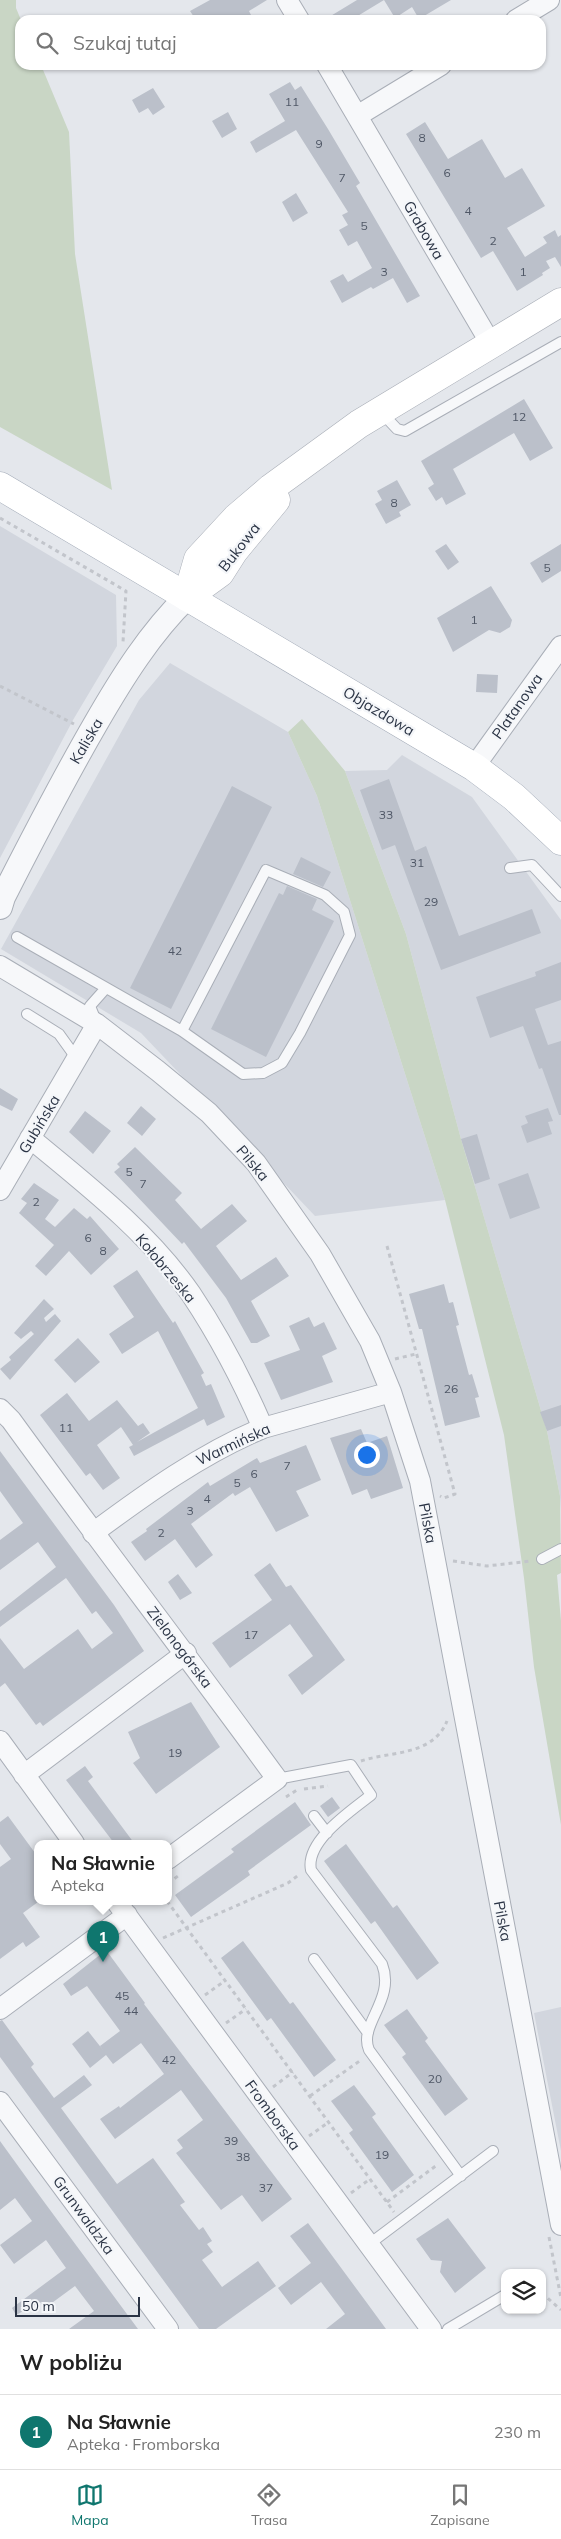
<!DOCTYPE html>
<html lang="pl">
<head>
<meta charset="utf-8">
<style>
  :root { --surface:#fff; --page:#f2f2f2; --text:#222; --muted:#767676; --line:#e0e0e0; --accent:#0f766e }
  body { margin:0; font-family:Mulish,sans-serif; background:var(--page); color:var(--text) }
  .controls { position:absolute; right:15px; bottom:15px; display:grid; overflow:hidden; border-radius:10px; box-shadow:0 1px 4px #0004 }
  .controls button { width:45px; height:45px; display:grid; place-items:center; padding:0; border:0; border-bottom:1px solid var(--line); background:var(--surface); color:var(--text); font:25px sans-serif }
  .scale { position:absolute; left:15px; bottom:12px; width:125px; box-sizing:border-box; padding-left:5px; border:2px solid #2b3445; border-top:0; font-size:14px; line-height:18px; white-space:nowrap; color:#2b3445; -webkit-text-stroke:4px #f4f6f9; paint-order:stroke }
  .you { position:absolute; left:366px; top:1454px; width:18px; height:18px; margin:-12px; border:4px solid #fff; border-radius:50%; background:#1a73e8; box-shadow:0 0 0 8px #1a73e833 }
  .badge { display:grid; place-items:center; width:32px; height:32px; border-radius:50%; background:var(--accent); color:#fff; font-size:16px; font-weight:700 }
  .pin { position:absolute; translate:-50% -41px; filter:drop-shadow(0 1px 2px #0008) }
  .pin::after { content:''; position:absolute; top:26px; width:18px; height:15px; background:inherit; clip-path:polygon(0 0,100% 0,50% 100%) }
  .popup { position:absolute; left:34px; top:1840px; width:138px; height:65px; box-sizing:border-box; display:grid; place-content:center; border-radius:10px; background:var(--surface); filter:drop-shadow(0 1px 4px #0005); font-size:16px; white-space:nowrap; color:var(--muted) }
  .popup b { font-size:19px; color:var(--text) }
  .popup::after { content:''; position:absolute; left:50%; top:100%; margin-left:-10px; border:10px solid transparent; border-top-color:var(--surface) }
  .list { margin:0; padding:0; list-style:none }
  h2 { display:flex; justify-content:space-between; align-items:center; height:65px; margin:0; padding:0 20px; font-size:21px }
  h2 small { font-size:16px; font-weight:400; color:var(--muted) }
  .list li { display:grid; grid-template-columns:32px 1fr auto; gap:15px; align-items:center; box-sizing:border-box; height:75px; padding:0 20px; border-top:1px solid var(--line) }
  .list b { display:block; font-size:19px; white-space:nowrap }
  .list p { margin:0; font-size:16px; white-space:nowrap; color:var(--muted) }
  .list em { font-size:16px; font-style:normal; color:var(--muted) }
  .icon { flex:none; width:28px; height:28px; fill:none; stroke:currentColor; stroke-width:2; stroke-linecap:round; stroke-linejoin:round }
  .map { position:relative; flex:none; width:561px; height:2329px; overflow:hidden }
  .search { position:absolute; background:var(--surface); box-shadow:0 1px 4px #0004; left:15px; right:15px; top:15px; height:55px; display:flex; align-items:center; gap:12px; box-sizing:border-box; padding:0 18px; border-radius:15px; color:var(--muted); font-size:19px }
  .sheet { height:140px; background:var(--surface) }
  nav { display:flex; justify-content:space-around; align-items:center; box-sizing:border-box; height:70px; border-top:1px solid var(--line); background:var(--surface); font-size:14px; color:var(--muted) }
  nav a { display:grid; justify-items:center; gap:2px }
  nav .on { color:var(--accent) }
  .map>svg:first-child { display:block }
</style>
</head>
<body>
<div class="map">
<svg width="561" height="2329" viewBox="0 0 561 2329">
  <rect width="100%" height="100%" fill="#e4e7ec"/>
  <!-- built -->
  <path fill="#d2d6de" d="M0,526L116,595L117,646L73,720L0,858Z
    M170,663L288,732L317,796L445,1200L315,1216L141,1033L1,949L139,700Z
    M402,755L472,797L561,920V1511L560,1496L547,1431L461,1139L406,934L345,771L387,770Z
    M561,2007V2151L534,2013Z"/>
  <!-- green -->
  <path fill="#c9d6c5" d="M0,0H16V8L21,20L20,65H41L69,132L75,254L112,490L0,427Z
    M302,719L345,771L406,934L461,1139L547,1431L560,1496L561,1573L557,1575L561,1621V1825L534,1667L524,1578L504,1435L445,1200L317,796L288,732Z"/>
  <!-- building -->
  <path fill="#bbc0ca" d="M210,0H267L249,11L251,15L242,20H196L190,11Z
    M357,0H384L351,20H324Z
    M384,0H451L419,19L412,7L395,18Z
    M290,82L295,90L301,86L328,129L360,183L356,186L420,296L407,303L393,278L373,289L371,287L342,303L330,281L343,274L348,282L372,268L357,241L348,246L339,230L348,225L342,215L348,212L296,130L256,153L250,142L285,121L269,94Z
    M153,88L165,107L153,115L148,108L139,113L132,100Z
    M228,112L237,129L222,138L212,121Z
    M425,122L448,159L482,139L505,178L522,168L545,206L507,228L525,257L547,243L543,237L555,230L558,237L561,235V267L555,257L546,261L550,268L542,273L543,275L517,291L493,251L481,258L406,134Z
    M296,193L308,213L293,222L282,202Z
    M524,399L553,448L530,461L514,433L453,469L466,494L446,505L442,497L436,501L428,488L434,484L421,461Z
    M397,480L411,505L399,512L401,516L386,524L375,504L382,500L377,491Z
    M446,544L459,562L448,570L435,551Z
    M561,544V571L542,583L530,563Z
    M491,586L512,620L510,627L500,633L489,630L453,652L437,618Z
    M477,674L498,675L497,693L476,692Z
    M389,779L415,851L426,846L459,936L532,909L541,933L441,970L395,845L382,850L360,790Z
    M232,786L272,807L171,1009L130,988Z
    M301,857L331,872L323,887L293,874Z
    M287,886L317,899L312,910L334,921L266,1057L211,1029L279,893L283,895Z
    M561,962V1000L535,1009L548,1045L561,1041V1115H559L542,1068L539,1069L523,1026L490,1038L476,997L536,976L535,972Z
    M0,1088L18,1099L12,1111L0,1105Z
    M141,1106L156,1119L142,1136L127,1123Z
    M548,1108L553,1121L548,1122L552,1134L527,1143L521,1126L528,1123L525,1116Z
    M85,1111L111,1131L93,1154L69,1132Z
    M477,1134L490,1179L475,1184L461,1139Z
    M135,1147L182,1193L175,1200L201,1229L232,1204L247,1221L216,1246L241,1280L276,1257L289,1276L251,1301L270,1336L257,1343H251L226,1298L184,1242L182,1244L114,1172L120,1167L117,1164Z
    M528,1173L540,1208L510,1219L498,1184Z
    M34,1183L59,1200L45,1219L55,1227L74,1208L87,1219L90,1216L119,1249L91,1275L69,1251L46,1276L35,1266L54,1245L19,1213L27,1203L21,1199Z
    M137,1270L173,1323L175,1321L204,1373L201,1375L206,1386L211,1384L225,1417L207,1426L204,1419L134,1456L129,1447L133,1445L121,1427L97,1445L120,1478L103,1490L90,1473L86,1476L40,1415L67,1393L89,1421L117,1400L138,1426L143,1423L150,1433L137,1442L198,1408L158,1331L122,1354L109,1334L134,1317L113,1286Z
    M444,1284L449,1303L453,1302L459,1325L456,1326L469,1375L472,1374L479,1397L475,1398L480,1417L445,1426L422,1329H419L409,1294Z
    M44,1299L54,1309L44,1318L46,1322L55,1314L61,1321L10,1380L0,1369L11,1360L9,1357L34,1334L31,1331L21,1339L14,1333Z
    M309,1317L314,1327L324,1322L337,1349L322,1356L333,1382L281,1400L264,1363L300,1350L289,1326Z
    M78,1338L100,1362L75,1383L54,1360Z
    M561,1405V1426L547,1431L540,1412Z
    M361,1429L367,1443L387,1436L403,1488L371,1499L367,1489L352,1495L330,1438Z
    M306,1445L321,1480L296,1491L309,1516L276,1532L250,1487L235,1496L233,1493L191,1524L213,1555L196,1568L175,1539L145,1561L131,1542L147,1531L146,1529L208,1482L210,1486L257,1458L260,1463Z
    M0,1451L114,1605L144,1651L43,1726L40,1722L36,1725L5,1683L0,1687V1638L24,1669L78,1629L92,1649L113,1633L96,1611L92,1614L66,1578L0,1627V1611L56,1567L38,1542L0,1570V1540L23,1523L0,1491Z
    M270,1563L286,1587L291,1585L345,1660L302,1695L288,1675L313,1656L290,1624L230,1668L212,1643L272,1600L254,1575Z
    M178,1574L192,1593L180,1600L168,1582Z
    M191,1702L220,1747L156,1794L133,1763L140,1758L128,1732Z
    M85,1766L93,1777L88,1781L134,1843H114L66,1780Z
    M332,1797L340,1808L328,1817L320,1806Z
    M295,1802L311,1825L248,1871L250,1875L191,1917L175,1895L234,1852L231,1849Z
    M8,1816L38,1857V1902L23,1913L40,1937L26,1947L23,1942L0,1959V1867L11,1859L0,1844V1822Z
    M346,1844L393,1908L397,1905L439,1963L417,1980L375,1921L371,1924L324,1861Z
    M243,1941L290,2004L293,2002L336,2060L314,2077L271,2018L267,2021L221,1958Z
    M106,1950L145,2003L144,2004L292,2199L262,2222L242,2195L221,2210L176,2153L183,2148L177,2140L203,2120L181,2090L115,2139L100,2119L119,2106L120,2108L164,2074L141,2043L113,2064L106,2055L90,2068L72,2044L88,2031L103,2050L100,2046L120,2031L87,1986L71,1996L63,1984Z
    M407,2009L428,2038L425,2041L468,2099L445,2116L402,2057L406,2054L384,2025Z
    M2,2020L34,2064L31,2067L54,2098L84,2075L92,2085L61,2108L117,2184L153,2158L185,2202L180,2205L199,2230L203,2227L212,2241L207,2244L213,2252L202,2260L222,2287L258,2261L276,2286L216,2329H199L0,2057V2021Z
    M354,2085L376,2114L372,2117L414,2175L392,2192L349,2133L353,2130L331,2101Z
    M0,2141L39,2195L138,2329H69L94,2311L75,2286L45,2308L40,2302L16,2315L12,2308L66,2268L46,2240L14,2264L0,2245L32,2221L15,2198L0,2210Z
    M448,2218L486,2268L455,2293L440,2272L442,2261L431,2260L416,2239Z
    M308,2223L367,2303L386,2329H326L345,2314L321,2282L291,2305L278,2288L311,2263L290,2236Z"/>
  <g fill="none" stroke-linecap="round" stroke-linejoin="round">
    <defs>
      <path id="service" d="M381,412L397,429L405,431L561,342
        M510,868L532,865L561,896
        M17,937L182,1031L243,1074L263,1073L282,1063L300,1033L350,935L344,912L325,895L266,870L182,1031
        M27,1014L59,1034L77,1059
        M96,1021L90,1006L106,988
        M542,1559L561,1549
        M277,1779L351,1765L371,1795C351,1811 305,1841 311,1870L382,1964C396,2000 358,2024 369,2050L461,2176
        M314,1816L327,1833
        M314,1959L368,2033
        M368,2245L493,2151
        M448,2329L505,2295"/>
      <path id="minor" d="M287,0L299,20
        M516,20L549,0
        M327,65L357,116
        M441,65L357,116L491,344
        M474,767L561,646
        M0,966L97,1024L158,1071L209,1113L256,1163L320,1254L370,1341L391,1392L420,1481L561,2225
        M30,1138C87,1185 149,1233 191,1294C219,1336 243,1382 263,1428
        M0,1190L97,1024
        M0,1409L11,1420C98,1540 189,1658 277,1779L168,1859
        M93,1533C147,1493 201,1454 263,1428L391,1392
        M0,1741L74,1843
        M24,1775L186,1653
        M116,1901L431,2329
        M0,2009L127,1915
        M0,2102L168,2329"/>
      <path id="tertiary" d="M0,907L3,897C33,838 63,780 96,723C122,678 150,633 187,597"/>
      <path id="secondary" d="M187,597L198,559L236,518L271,488L359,424L561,302
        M187,597L220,573L234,551L276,500"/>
      <path id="primary" d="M0,486L474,767L514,797L561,841"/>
    </defs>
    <!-- service casing -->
    <use href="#service" stroke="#a9aeb7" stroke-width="12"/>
    <!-- minor casing -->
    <use href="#minor" stroke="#a9aeb7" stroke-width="22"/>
    <!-- tertiary casing -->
    <use href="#tertiary" stroke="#a9aeb7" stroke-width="26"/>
    <!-- secondary casing -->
    <use href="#secondary" stroke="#a9aeb7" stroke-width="29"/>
    <!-- primary casing -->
    <use href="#primary" stroke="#a3abb8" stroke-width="29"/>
    <!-- path -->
    <path stroke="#c2c5cb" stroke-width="3" stroke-dasharray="4 4" stroke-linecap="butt" d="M0,518L126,591L123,642
      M0,686L74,724
      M387,1246L455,1494L444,1498L440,1496
      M395,1359L416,1354
      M453,1561L487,1566L531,1561
      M361,1761C391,1751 433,1756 447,1721
      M304,1789L328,1786
      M286,1797L297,1790
      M168,1883L178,1876
      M167,1901L394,2212
      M163,1938L288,1883L300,1874
      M205,1995L226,1980
      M226,2023L246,2009
      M273,2087L293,2072
      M310,2096L361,2060
      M309,2136L329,2122
      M351,2193L370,2179
      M387,2202L437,2165
      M549,2237L561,2298
      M542,2293L561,2310"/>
    <!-- service -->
    <use href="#service" stroke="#f7f8fa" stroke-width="10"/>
    <!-- minor -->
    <use href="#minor" stroke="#f7f8fa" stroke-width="20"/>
    <!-- tertiary -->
    <use href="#tertiary" stroke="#f7f8fa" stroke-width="24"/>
    <!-- secondary -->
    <use href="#secondary" stroke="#fff" stroke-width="28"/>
    <!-- primary -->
    <use href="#primary" stroke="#fff" stroke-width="28"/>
  </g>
  <g text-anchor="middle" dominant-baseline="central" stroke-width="4.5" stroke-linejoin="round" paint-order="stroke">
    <!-- number labels -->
    <g font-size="12" fill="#4f5766">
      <text x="292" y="101">11</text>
      <text x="422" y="137">8</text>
      <text x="319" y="143">9</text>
      <text x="447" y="172">6</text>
      <text x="342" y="177">7</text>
      <text x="468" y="210">4</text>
      <text x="364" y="225">5</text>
      <text x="493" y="240">2</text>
      <text x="384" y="271">3</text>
      <text x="523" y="271">1</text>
      <text x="519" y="416">12</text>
      <text x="394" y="502">8</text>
      <text x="547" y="567">5</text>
      <text x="474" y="619">1</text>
      <text x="386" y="814">33</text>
      <text x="417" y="862">31</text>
      <text x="431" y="901">29</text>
      <text x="175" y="950">42</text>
      <text x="129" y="1171">5</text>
      <text x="143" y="1183">7</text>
      <text x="36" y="1201">2</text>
      <text x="88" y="1237">6</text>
      <text x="103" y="1250">8</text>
      <text x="451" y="1388">26</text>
      <text x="66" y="1427">11</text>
      <text x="287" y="1465">7</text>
      <text x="254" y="1473">6</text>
      <text x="237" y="1482">5</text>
      <text x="207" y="1498">4</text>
      <text x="190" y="1510">3</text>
      <text x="161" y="1532">2</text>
      <text x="251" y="1634">17</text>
      <text x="175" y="1752">19</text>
      <text x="122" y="1995">45</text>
      <text x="131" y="2010">44</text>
      <text x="169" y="2059">42</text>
      <text x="435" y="2078">20</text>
      <text x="231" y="2140">39</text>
      <text x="382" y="2154">19</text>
      <text x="243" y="2156">38</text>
      <text x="266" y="2187">37</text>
    </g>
    <!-- street labels -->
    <g font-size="15" fill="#2b3445" stroke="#f4f6f9">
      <text transform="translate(424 230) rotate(60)">Grabowa</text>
      <text transform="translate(239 547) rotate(-52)">Bukowa</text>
      <text transform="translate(517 706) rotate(-55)">Platanowa</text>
      <text transform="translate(379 711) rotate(31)">Objazdowa</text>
      <text transform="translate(86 741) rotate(-60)">Kaliska</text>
      <text transform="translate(39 1124) rotate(-59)">Gubińska</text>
      <text transform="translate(253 1163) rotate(50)">Pilska</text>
      <text transform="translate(166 1268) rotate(50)">Kołobrzeska</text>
      <text transform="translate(233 1444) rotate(-25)">Warmińska</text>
      <text transform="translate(428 1523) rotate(79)">Pilska</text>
      <text transform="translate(180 1647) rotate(53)">Zielonogórska</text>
      <text transform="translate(503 1921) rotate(79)">Pilska</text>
      <text transform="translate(273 2115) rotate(54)">Fromborska</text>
      <text transform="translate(84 2215) rotate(54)">Grunwaldzka</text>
    </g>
  </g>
</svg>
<div class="controls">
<button><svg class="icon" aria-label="layers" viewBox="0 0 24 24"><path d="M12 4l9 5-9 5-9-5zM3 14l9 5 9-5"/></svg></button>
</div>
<div class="scale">50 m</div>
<div class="you"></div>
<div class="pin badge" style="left:103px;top:1962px">1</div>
<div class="popup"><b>Na Sławnie</b>Apteka</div>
<div class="search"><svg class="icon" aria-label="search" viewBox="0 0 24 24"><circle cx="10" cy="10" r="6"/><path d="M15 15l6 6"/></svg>Szukaj tutaj</div>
</div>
<section class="sheet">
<h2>W pobliżu<small></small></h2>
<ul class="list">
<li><span class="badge">1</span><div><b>Na Sławnie</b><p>Apteka · Fromborska</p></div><em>230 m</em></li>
</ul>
</section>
<nav>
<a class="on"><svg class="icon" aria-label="map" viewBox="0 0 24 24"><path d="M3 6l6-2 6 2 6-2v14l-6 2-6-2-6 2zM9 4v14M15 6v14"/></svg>Mapa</a>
<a><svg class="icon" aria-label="directions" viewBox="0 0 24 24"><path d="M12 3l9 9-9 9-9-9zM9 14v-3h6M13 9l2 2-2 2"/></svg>Trasa</a>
<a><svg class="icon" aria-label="saved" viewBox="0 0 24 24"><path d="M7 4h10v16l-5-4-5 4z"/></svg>Zapisane</a>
</nav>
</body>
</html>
